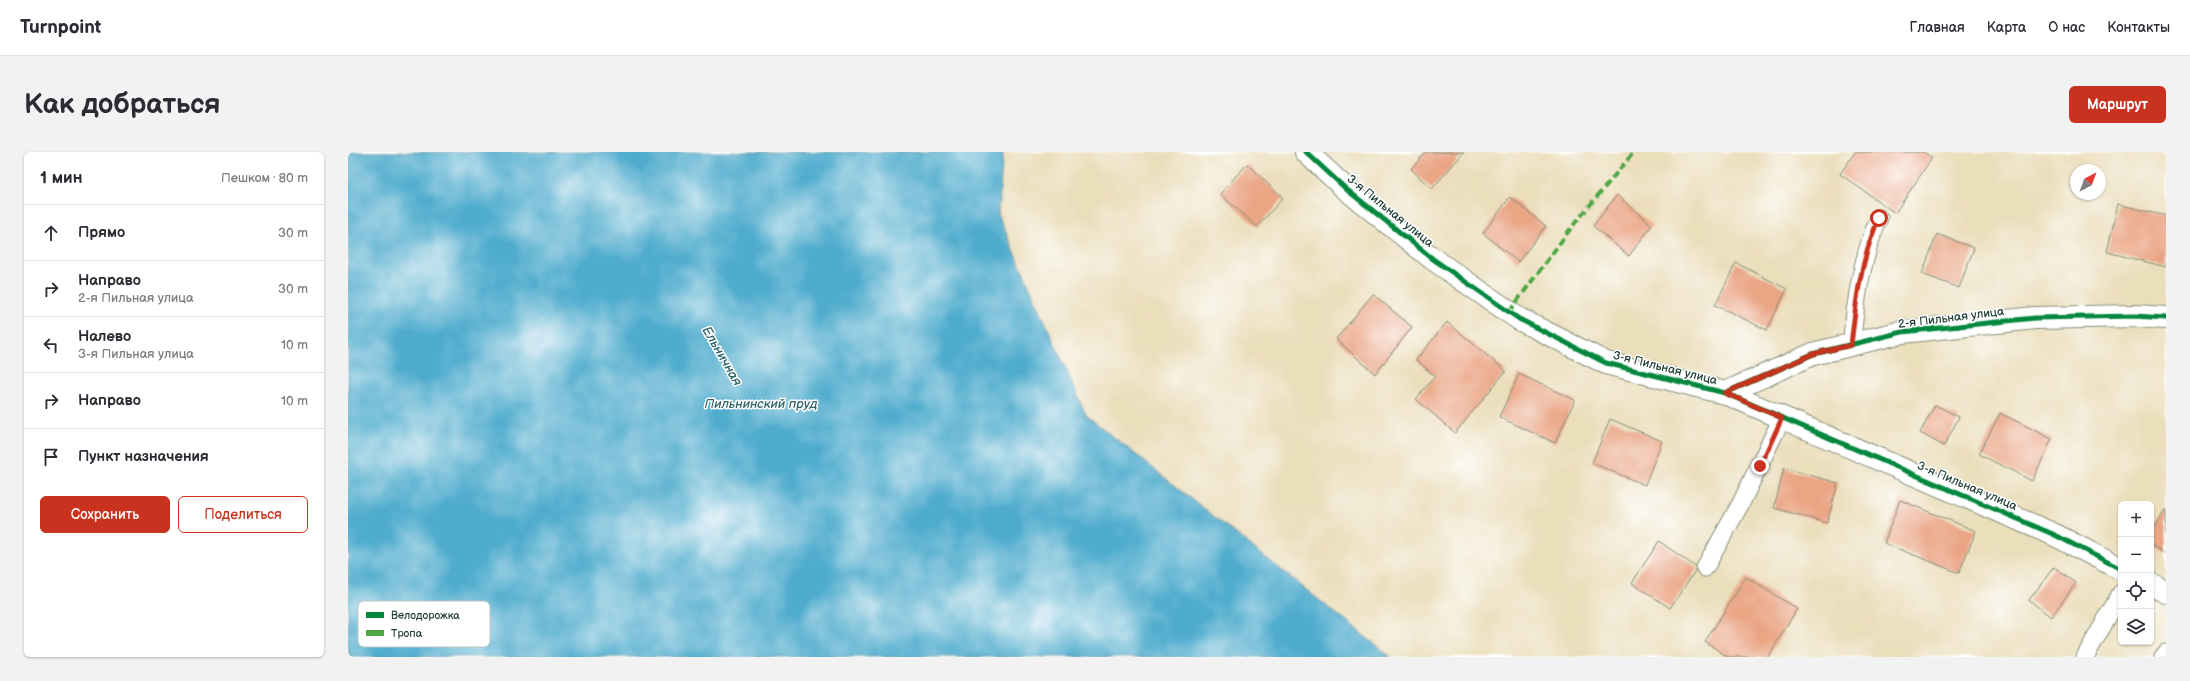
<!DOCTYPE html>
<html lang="ru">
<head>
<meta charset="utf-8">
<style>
  :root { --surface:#fff; --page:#f2f2f3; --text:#2b2b33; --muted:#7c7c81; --line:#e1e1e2; --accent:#c8321e }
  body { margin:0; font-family:"Balsamiq Sans",sans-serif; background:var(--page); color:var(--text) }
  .controls { position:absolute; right:12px; bottom:12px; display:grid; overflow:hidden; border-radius:6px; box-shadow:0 1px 3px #0004 }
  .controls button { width:36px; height:36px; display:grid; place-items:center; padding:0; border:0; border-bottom:1px solid var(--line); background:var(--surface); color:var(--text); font:20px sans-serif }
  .compass { position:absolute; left:1722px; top:12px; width:36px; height:36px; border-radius:50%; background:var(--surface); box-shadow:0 1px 3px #0004; rotate:41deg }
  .stop { position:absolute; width:12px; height:12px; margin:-9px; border:3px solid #c8321e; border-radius:50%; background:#fff }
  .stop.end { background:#c8321e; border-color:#fff; box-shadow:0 1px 4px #0008 }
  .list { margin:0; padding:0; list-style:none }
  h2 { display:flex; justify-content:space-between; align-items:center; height:52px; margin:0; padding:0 16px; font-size:17px }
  h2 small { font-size:13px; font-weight:400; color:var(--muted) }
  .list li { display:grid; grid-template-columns:26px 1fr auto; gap:12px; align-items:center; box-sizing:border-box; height:56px; padding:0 16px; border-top:1px solid var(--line) }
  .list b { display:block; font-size:15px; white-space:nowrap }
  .list p { margin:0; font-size:13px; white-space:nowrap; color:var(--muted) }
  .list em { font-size:13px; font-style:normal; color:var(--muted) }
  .actions { display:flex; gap:8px; padding:12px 16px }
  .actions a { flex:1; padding:9px 0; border:1px solid var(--accent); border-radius:6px; text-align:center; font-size:14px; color:var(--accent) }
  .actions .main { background:var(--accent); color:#fff }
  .icon { flex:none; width:22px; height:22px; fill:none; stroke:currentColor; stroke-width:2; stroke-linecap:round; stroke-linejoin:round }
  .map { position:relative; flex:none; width:1818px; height:505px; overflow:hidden; border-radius:6px }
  header { display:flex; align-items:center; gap:24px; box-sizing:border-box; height:56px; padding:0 20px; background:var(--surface); border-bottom:1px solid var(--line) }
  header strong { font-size:19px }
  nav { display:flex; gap:22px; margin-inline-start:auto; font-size:14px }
  .intro { display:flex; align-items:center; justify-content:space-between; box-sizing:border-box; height:96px; padding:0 24px }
  h1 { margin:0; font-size:28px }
  .button { padding:10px 18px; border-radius:6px; background:var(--accent); color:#fff; font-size:14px; font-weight:700 }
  main { display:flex; gap:24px; padding:0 24px }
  aside { flex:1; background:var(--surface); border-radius:6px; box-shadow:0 1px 3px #0004 }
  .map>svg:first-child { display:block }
</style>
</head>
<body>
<header>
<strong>Turnpoint</strong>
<nav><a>Главная</a><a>Карта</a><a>О нас</a><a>Контакты</a></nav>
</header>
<div class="intro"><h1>Как добраться</h1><a class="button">Маршрут</a></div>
<main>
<aside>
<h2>1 мин<small>Пешком · 80 m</small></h2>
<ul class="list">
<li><svg class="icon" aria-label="ahead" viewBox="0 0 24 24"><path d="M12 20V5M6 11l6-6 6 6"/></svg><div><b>Прямо</b></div><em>30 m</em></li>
<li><svg class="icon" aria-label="right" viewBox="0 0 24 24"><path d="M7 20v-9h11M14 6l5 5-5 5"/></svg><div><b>Направо</b><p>2-я Пильная улица</p></div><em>30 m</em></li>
<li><svg class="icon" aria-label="left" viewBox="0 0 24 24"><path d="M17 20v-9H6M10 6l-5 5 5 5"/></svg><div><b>Налево</b><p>3-я Пильная улица</p></div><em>10 m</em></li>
<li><svg class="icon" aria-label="right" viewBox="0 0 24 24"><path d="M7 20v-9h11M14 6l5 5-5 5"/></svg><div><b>Направо</b></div><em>10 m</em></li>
<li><svg class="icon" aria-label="arrive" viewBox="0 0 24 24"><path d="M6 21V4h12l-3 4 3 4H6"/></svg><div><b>Пункт назначения</b></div></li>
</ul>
<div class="actions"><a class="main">Сохранить</a><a>Поделиться</a></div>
</aside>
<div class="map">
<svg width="1818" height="505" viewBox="0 0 1818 505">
  <rect width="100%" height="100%" fill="#fff"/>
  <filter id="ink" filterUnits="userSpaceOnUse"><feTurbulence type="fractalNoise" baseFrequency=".025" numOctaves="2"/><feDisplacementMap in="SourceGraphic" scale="8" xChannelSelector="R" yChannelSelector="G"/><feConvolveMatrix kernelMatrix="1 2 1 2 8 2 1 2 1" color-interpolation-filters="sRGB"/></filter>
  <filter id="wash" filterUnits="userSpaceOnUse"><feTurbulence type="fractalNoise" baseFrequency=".012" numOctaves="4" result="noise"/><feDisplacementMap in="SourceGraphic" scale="16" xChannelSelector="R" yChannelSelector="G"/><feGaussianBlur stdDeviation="0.9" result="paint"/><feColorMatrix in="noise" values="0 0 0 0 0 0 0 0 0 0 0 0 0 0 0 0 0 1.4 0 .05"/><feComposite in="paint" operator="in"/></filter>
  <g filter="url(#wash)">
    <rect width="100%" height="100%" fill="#ebdebb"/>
    <!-- water -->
    <path fill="#4faccd" stroke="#377480" d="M0,0H655L650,62L738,263L1043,505H0Z"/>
    <g id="blocks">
      <!-- building -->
      <path fill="#eaa585" d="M1078,0H1116L1084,37L1063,17Z
        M1507,0H1576L1584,6L1547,61L1492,22Z
        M899,12L935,46L909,75L872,42Z
        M1269,43L1304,73L1281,104L1245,74Z
        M1162,45L1198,74L1170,110L1135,81Z
        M1770,52L1818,64V115L1759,100Z
        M1589,82L1626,96L1611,136L1574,122Z
        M1388,111L1439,137L1419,178L1367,153Z
        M1025,142L1064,175L1027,222L988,187Z
        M1099,170L1158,219L1107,281L1068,247L1087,224L1068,208Z
        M1171,222L1227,248L1207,291L1151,265Z
        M1587,253L1611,265L1596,294L1572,281Z
        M1652,261L1704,287L1684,329L1631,302Z
        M1262,267L1314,289L1297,333L1244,311Z
        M1436,316L1490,331L1479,371L1426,356Z
        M1552,348L1628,379L1611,421L1536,391Z
        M1818,357V402L1803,393V381Z
        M1311,389L1349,416L1322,456L1284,431Z
        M1706,415L1728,431L1703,465L1681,448Z
        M1398,425L1449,457L1420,505H1380L1357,490Z"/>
    </g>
  </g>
  <g filter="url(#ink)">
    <use href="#blocks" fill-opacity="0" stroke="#858e78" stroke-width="1"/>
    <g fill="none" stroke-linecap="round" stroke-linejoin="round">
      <defs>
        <path id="service" d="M1503,193C1508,149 1513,107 1531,66
          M1357,416L1393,351L1434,266
          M1737,505L1773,441
          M1815,505L1818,501"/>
        <path id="minor" d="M958,0L998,37L1085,107L1171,167L1258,211L1377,241L1707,383L1773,417
          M1377,241L1465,202L1554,180L1687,166L1787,164L1818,166
          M1803,432L1818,440"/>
      </defs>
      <!-- service casing -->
      <use href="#service" stroke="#858e78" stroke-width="19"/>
      <!-- minor casing -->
      <use href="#minor" stroke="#858e78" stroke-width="24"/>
      <!-- service -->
      <use href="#service" stroke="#fff" stroke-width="17"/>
      <!-- minor -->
      <use href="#minor" stroke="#fff" stroke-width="22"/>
      <!-- quiet -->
      <path stroke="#4fa644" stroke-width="4" stroke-dasharray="8 4" stroke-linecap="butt" d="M1161,160L1223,76L1286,0"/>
      <defs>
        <path id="cycleway" d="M958,0L998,37L1085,107L1171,167L1258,211L1377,241L1707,383L1773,417
          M1377,241L1465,202L1554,180L1687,166L1787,164L1818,166"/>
      </defs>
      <!-- cycleway casing -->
      <use href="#cycleway" stroke="#fff" stroke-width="8"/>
      <!-- cycleway -->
      <use href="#cycleway" stroke="#00873e" stroke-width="5"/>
    </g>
  </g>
  <g fill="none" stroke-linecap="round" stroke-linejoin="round" filter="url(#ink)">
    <!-- route -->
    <path stroke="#c8321e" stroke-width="5" d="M1412,314L1434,266L1377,241L1465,202L1503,193C1508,149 1513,106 1531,66"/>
  </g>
  <g text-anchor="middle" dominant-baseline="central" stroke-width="3" stroke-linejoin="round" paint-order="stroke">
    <!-- street labels -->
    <g font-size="12" fill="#1f3d34" stroke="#fff">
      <text transform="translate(1042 59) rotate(39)">3-я Пильная улица</text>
      <text transform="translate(1603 166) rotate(-7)">2-я Пильная улица</text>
      <text transform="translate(1317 216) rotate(14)">3-я Пильная улица</text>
      <text transform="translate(1619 334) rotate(23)">3-я Пильная улица</text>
    </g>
    <!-- water labels -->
    <g font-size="13" font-style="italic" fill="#30646a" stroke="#fff">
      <text transform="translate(374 204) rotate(60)">Ельничная</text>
      <text x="413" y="252">Пильнинский пруд</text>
    </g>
  </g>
  <!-- legend -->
  <rect x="10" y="449" width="132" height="46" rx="6" fill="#fff" stroke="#bcc5c2" stroke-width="1"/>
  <rect x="18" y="460" width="18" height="6" fill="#00873e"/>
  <rect x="18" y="478" width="18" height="6" fill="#4fa644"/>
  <g font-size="11" fill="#1f3d34">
    <text x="43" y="467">Велодорожка</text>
    <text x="43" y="485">Тропа</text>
  </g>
</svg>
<div class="controls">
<button>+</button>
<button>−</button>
<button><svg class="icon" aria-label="locate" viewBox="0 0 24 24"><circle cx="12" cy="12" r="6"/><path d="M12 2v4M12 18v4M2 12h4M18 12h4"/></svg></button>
<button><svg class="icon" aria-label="layers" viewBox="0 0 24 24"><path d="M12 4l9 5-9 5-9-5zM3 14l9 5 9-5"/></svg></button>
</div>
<svg class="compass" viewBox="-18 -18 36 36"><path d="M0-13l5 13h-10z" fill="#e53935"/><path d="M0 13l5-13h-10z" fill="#7c7c81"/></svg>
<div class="stop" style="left:1531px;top:66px"></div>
<div class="stop end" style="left:1412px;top:314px"></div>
</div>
</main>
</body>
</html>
